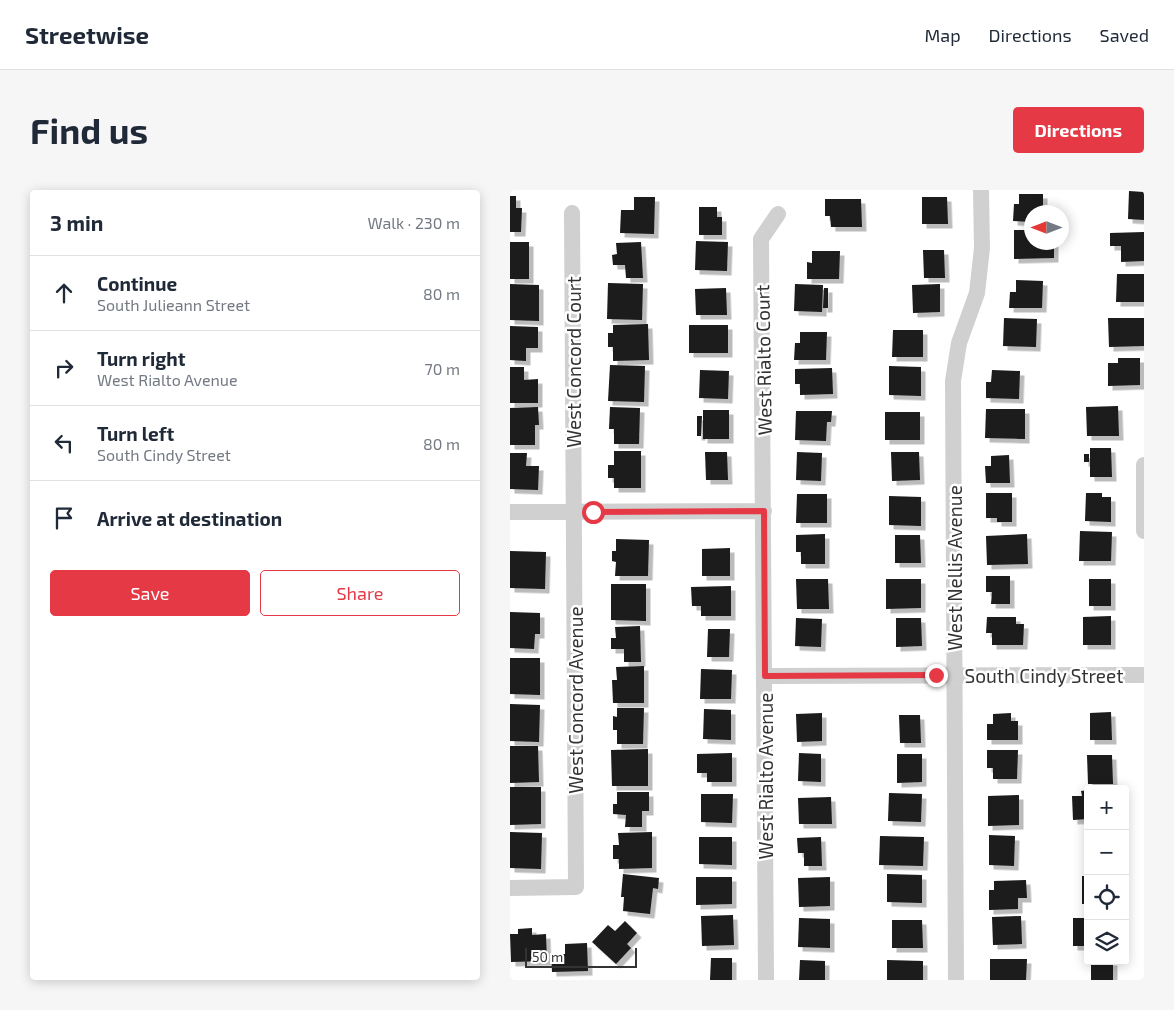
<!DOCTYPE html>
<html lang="en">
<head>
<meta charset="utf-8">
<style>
  :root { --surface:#fff; --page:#f6f6f7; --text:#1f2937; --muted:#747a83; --line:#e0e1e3; --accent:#e63946 }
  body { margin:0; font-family:"Exo 2",sans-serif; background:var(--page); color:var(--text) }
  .controls { position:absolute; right:15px; bottom:15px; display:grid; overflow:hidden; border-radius:5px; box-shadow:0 2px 12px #0003 }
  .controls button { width:45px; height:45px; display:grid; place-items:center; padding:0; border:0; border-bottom:1px solid var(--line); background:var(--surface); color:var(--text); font:25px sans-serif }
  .compass { position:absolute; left:514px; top:15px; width:45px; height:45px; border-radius:50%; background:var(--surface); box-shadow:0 2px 12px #0003; rotate:270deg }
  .scale { position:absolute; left:15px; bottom:12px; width:112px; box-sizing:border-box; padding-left:5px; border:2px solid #333; border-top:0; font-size:14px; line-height:18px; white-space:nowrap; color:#333; -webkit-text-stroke:4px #fff; paint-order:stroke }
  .stop { position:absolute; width:15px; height:15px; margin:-11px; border:4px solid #e63946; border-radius:50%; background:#fff }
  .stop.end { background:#e63946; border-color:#fff; box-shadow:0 1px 5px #0008 }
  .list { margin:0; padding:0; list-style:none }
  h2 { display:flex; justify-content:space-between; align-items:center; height:65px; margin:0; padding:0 20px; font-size:21px }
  h2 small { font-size:16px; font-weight:400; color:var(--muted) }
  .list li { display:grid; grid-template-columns:32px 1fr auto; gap:15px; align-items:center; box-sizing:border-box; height:75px; padding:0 20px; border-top:1px solid var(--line) }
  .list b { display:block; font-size:19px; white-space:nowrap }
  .list p { margin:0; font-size:16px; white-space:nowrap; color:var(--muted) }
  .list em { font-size:16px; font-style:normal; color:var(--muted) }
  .actions { display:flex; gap:10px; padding:15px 20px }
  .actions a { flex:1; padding:11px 0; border:1px solid var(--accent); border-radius:5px; text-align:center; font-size:18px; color:var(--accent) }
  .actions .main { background:var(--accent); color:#fff }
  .icon { flex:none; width:28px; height:28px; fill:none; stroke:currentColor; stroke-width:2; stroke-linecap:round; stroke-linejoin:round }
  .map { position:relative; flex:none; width:634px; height:790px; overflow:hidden; border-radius:5px }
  header { display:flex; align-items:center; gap:30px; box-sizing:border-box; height:70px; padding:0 25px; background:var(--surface); border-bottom:1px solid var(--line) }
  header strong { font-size:24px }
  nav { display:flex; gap:28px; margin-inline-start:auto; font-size:18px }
  .intro { display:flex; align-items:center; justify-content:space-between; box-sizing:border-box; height:120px; padding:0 30px }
  h1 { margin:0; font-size:35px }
  .button { padding:12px 22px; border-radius:5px; background:var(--accent); color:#fff; font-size:18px; font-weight:700 }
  main { display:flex; gap:30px; padding:0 30px }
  aside { flex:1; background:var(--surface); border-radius:5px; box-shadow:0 2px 12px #0003 }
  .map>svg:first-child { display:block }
</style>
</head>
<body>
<header>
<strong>Streetwise</strong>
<nav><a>Map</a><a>Directions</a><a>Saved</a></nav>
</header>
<div class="intro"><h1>Find us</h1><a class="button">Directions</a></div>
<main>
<aside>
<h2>3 min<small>Walk · 230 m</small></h2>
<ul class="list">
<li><svg class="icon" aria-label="ahead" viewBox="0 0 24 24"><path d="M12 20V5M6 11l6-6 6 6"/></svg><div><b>Continue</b><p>South Julieann Street</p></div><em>80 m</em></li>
<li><svg class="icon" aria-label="right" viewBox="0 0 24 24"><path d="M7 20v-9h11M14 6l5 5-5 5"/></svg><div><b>Turn right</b><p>West Rialto Avenue</p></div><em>70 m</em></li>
<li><svg class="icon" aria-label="left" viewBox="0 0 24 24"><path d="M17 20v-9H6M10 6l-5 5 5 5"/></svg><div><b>Turn left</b><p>South Cindy Street</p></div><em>80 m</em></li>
<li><svg class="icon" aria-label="arrive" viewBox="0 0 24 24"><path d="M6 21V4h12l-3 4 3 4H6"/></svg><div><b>Arrive at destination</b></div></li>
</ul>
<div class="actions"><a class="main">Save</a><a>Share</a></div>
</aside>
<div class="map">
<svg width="634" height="790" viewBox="0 0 634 790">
  <defs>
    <filter id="shadow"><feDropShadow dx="4.5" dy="4.5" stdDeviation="0" flood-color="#0004"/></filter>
  </defs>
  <rect width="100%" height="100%" fill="#fff"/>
  <!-- building -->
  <path fill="#1a1a1a" filter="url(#shadow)" d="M619,1L634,2V30L618,29Z
    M509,4H533V22H522V32L503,31L504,14H509Z
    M0,6H6V18H12L11,42H0Z
    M124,7H145L144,44L110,43L111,20H124Z
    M412,7H437L438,34H412Z
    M315,9H351L352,37H321L320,26H315Z
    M189,17H207V27H212V45H189Z
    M504,40H522V52H544V68L504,69Z
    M634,42V71L611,72V56H600V43Z
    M186,51L218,52L217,81L185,80Z
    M0,52H19V89H0Z
    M131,52L133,88H116L115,75H103L102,65L107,64L106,53Z
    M413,60H434L435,88H414Z
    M302,61H330L329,89H297V72L302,73Z
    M607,84H634V112H606Z
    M506,90L533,91L532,118H499L500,102H506Z
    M98,93L133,94L132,130L97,129Z
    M0,94L29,95V131L0,130Z
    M285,94L313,95L312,122L284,121Z
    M430,94V122L403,123L402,95Z
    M216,98L217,125H186L185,99Z
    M314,98H318V118H313Z
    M494,128L527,129L526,157L493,156Z
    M598,128H634V156L599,157Z
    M138,134L139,170L103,171V157H98V143H103V135Z
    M179,135H218V163H179Z
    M0,136L28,137V158H16V171L0,170Z
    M383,140H413V167H382Z
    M290,142H317L316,170H284L285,153H290Z
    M608,168H630V195L598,196V173H608Z
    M100,175L135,176L134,212L98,211Z
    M379,176L411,177V206L379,205Z
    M0,177H14V190L28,189V213H0Z
    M322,178L323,204L290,205V194H285V179Z
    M190,180L219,181L218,209L189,208Z
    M482,180L510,181L509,209L476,208V192H481Z
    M608,216L609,246H577L576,217Z
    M28,217L29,235H25V255H0V218Z
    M100,217L130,218L129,254H104V239H99Z
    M476,219H515V249L475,248Z
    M193,220H219V249H193Z
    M286,221H322L321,232H317L316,251L285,250Z
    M375,222H410V250H375Z
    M187,226H192L191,246H187Z
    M580,258H601L602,287H580Z
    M104,261H131V298H104V288H98V275H104Z
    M195,262H217L218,290H196Z
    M287,262L312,263L311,291L286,290Z
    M381,262H409L410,290L382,291Z
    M0,263H17L16,276H29L28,300L0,299Z
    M574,264H579V272H574Z
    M499,265L500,293H476L475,276H481V266Z
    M476,303H502V332H487V328H476Z
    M576,303H592V307H601V332L575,331Z
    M287,304H317V333H286Z
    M379,306L411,307V336L379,335Z
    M570,341L602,342L601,371H569Z
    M315,344V374H291V362H286V345Z
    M517,344L518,374L477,375L476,346Z
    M385,345H410L411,373H385Z
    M106,349L139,350L138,386H105L106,372L102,371V361H106Z
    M220,358V386H192V359Z
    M0,361L36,362L35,399L0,398Z
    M476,386H500V414H481L482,402H476Z
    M286,389H318L319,419H287Z
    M376,389H411V418L376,419Z
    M579,389H601V416H579Z
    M101,394H136V431L101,430Z
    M221,396V426H191V416H182L181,397Z
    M0,422L30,423V444H25L24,459L0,458Z
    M601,426V455H573V427Z
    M477,427H506V434H514L513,455H482V443H476Z
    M286,428L312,429L311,457L285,456Z
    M386,428H411L412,456L386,457Z
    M130,436L131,472H114V459H101V448H106L105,437Z
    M198,439H220L219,467H197Z
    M0,468H30V505L0,504Z
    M134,476V513H103L102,490H107L106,477Z
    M191,479L222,480L221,509H190Z
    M0,514L30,515L29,552L0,551Z
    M107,518H134L133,554H107V540H103V526L107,527Z
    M194,519L221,520V550L193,549Z
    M601,522L602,550H580V523Z
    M312,523V551L287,552L286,524Z
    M501,523V531H508V550H477V534H483V524Z
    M389,525H410L411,553H390Z
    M0,556H28L29,592L0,593Z
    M138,559V596H102L101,560Z
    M477,560H508L507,589H483V578H477Z
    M222,563V592H197V583H187V564Z
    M289,563L311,564V592L288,591Z
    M387,564H412V592L387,593Z
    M577,565H602L603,594H578Z
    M0,597H31V634L0,635Z
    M578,600V629L563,630L562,606H572L571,601Z
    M107,602H139V621H132V637H115L116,625L103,624V614H107Z
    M379,603L412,604L411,632L378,631Z
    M191,604H223L222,633L191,632Z
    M509,605V635L478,636V606Z
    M321,607L322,634H289L288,608Z
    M0,642L32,643L31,679L0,678Z
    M142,642V678L109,679V669H103V655H109L108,643Z
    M479,645L505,646L504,676L479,675Z
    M370,646L414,647L413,676L369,675Z
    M189,647H222V675L189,674Z
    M311,647L312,676H294V663H288L287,648Z
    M113,684L149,688L148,699L143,698L140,724L113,721L114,707H111Z
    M377,684L412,685V713L377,712Z
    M572,686H578V714H572Z
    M186,687H222V714L186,715Z
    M320,687V716L289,717L288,688Z
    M516,690L517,708H508V719L479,720V700H484V691Z
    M223,725L224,755L192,756L191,726Z
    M511,726L512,754L483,755L482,727Z
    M289,728L320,729V758L288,757Z
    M563,728H578V756H563Z
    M382,730H412L413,758H382Z
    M115,731L127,743L117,754L121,758L106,774L82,752L98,735L105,741Z
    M22,738V745L36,744L37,771L1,772L0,744H8V739Z
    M77,753L78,781L42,782L41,764H55V754Z
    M201,768H222V790H200Z
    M480,769H517L516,790H480Z
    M290,770L315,771V790H289Z
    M377,770L413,771V790H377Z
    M581,771H603V790H581Z"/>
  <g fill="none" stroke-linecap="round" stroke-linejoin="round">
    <!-- street -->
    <path stroke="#d0d0d0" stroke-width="16" d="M634,275V341
      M0,322L254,321
      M255,486L634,485
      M0,698L66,697L62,23
      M256,790L251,49L268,24
      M446,790L443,191L449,153L467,103L472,58L471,0"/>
  </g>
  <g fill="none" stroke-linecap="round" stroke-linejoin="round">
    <!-- route -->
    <path stroke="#e63946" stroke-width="6" d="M83,322L254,321L255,486L426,485"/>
  </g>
  <g text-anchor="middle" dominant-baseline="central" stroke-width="5" stroke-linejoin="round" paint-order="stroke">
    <!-- street labels -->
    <g font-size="19" fill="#333" stroke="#fff">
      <text transform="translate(253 170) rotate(-91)">West Rialto Court</text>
      <text transform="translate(63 172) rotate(-90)">West Concord Court</text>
      <text transform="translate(444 378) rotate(-90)">West Nellis Avenue</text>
      <text x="534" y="485">South Cindy Street</text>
      <text transform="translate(65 510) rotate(-90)">West Concord Avenue</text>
      <text transform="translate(255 586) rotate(-90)">West Rialto Avenue</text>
    </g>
  </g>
</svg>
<div class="controls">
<button>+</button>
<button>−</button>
<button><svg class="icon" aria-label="locate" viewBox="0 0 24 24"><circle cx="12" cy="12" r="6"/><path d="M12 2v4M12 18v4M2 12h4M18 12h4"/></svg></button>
<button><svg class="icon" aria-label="layers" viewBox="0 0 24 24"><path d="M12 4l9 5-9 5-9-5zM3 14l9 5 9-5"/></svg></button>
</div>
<svg class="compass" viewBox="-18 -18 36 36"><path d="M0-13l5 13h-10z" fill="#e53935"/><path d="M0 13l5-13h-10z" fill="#747a83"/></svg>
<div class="scale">50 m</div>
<div class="stop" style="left:83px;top:322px"></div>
<div class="stop end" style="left:426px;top:485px"></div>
</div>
</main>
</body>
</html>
